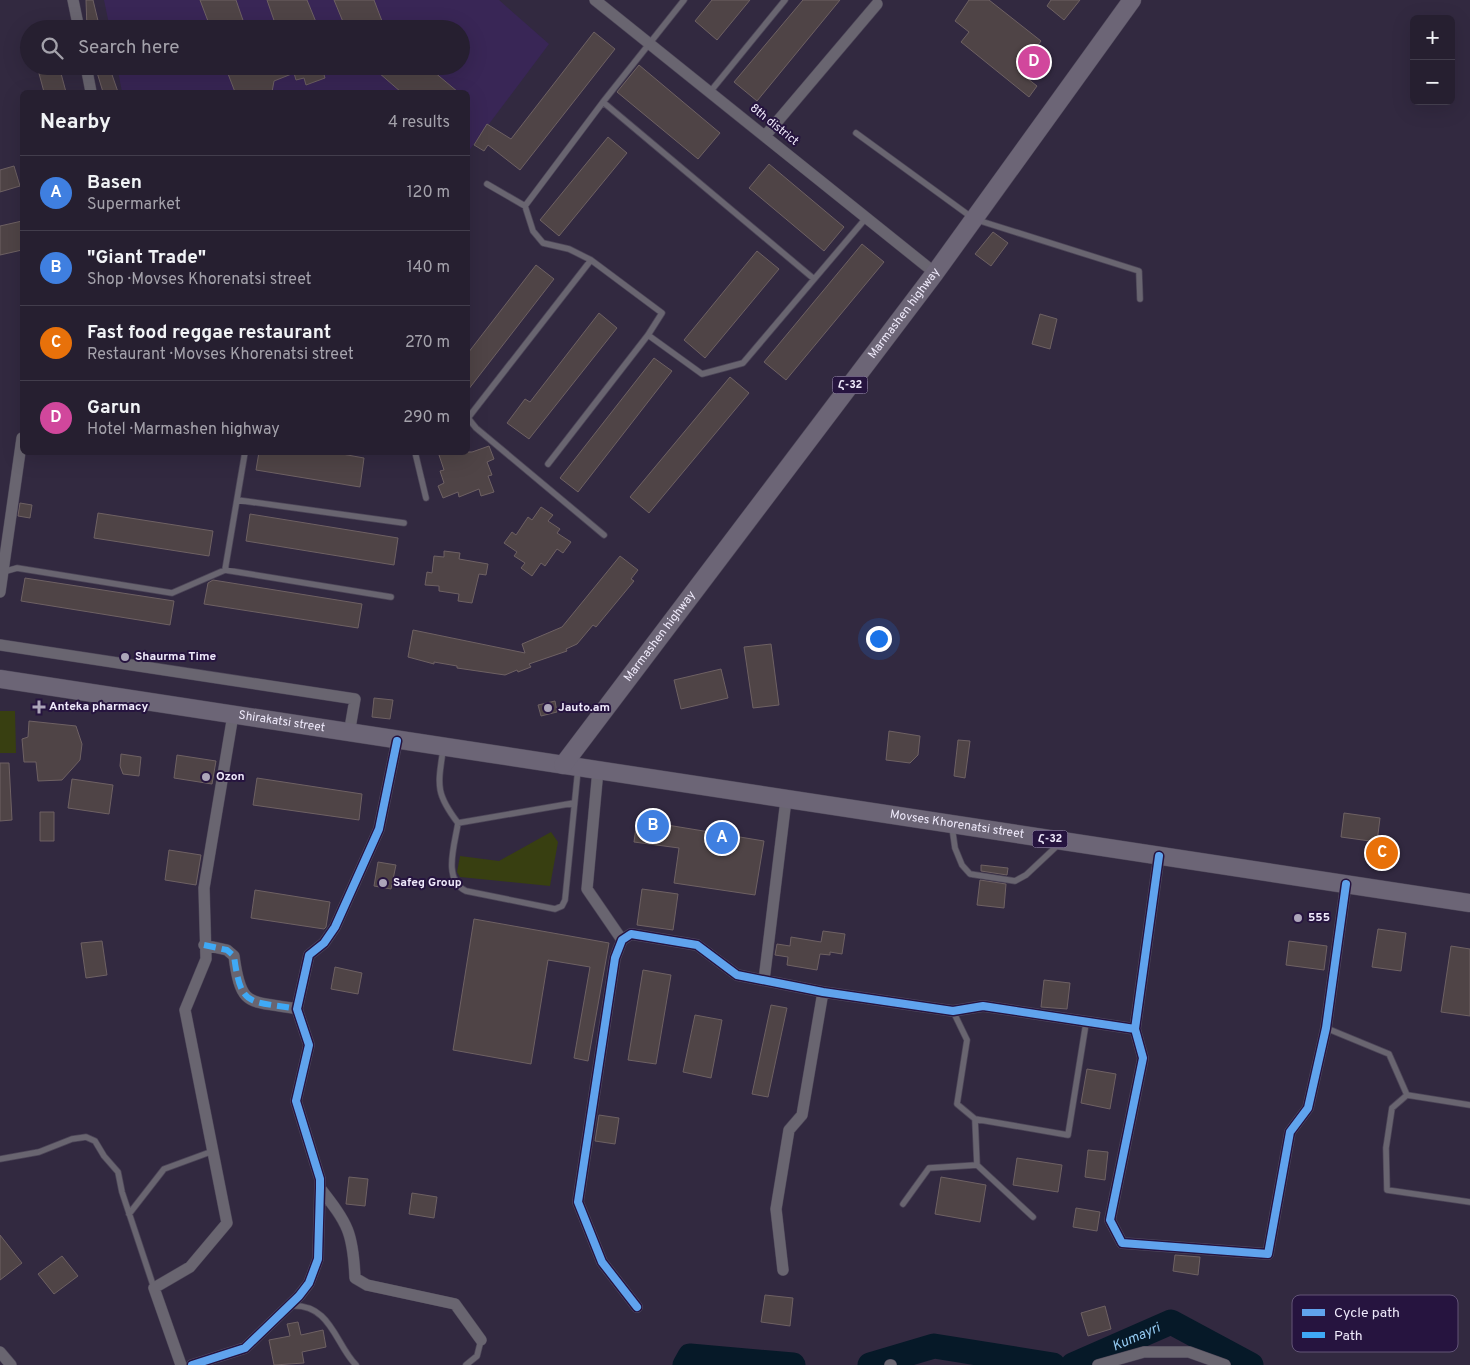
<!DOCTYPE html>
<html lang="en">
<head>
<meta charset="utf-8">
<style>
  :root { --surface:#261f30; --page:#2e2738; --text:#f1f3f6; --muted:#a4a2ab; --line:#423d4c; --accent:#ea580c }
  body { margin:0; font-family:Overpass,"Noto Sans Armenian",sans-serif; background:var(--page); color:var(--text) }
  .controls { position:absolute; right:15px; top:15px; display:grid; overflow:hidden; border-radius:8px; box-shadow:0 5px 20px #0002 }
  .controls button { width:45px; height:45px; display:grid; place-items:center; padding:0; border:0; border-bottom:1px solid var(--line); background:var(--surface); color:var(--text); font:25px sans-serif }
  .you { position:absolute; left:878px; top:638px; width:18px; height:18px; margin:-12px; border:4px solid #fff; border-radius:50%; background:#1a73e8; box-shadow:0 0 0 8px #1a73e833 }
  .badge { display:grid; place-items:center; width:32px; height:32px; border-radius:50%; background:var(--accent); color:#fff; font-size:16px; font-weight:700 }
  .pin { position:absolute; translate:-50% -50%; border:2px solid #fff; box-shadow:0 1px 5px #0006 }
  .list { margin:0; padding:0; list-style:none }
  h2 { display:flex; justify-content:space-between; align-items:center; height:65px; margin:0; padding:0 20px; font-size:21px }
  h2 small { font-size:16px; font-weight:400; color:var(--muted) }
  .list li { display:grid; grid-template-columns:32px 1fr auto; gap:15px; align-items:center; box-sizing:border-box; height:75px; padding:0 20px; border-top:1px solid var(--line) }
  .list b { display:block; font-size:19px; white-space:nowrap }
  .list p { margin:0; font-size:16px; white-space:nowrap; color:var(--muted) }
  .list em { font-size:16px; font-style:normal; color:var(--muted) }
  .icon { flex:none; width:28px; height:28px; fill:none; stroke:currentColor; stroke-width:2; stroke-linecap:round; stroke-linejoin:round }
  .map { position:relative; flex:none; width:1470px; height:1365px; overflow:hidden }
  .search { position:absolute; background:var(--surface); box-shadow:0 5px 20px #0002; left:20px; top:20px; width:450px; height:55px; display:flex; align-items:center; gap:12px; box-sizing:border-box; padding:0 18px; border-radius:28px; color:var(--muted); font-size:19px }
  .panel { position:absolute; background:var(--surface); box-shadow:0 5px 20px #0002; left:20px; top:90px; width:450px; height:365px; border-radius:8px }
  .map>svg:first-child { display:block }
</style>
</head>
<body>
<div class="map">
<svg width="1470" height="1365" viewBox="0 0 1470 1365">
  <rect width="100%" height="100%" fill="#322940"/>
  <!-- built -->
  <path fill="#392656" d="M104,0H499L549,44L468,152V92H122L117,66H461V29H110Z"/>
  <!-- green -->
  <path fill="#383f11" d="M0,711H15L16,753H0Z
    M551,832L558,842L550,886L460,877L457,872L460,856L499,861Z"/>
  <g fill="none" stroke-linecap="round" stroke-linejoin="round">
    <!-- river -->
    <g stroke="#061928" stroke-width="25">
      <path d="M685,1365L690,1356L793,1365"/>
      <path d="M870,1365L934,1346L1053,1365"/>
      <path id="s1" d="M1073,1365L1171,1322L1251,1365"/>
    </g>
  </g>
  <!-- building -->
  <path fill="#4f4446" stroke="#6e6163" d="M86,0H93L100,29H87Z
    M200,0H236L246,29H211Z
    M267,0H307L316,22L297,29H277Z
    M334,0H374L385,29H346Z
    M712,0H750L717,40L695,21Z
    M803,0H840L757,101L734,82Z
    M969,0H989L1041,41L1018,71L1037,86L1029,97L961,42L969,32L955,21Z
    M1051,0H1080L1064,20L1047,6Z
    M594,32L615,49L520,170L488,145L484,151L474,145L487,124L511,139Z
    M639,65L720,133L698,159L617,92Z
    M37,66H59L66,92H44Z
    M95,66H109L118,92H103Z
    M225,66H261L263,72L277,66L332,68L323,71L325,78L306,85L304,78L296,80L294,73L274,81L272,92H235Z
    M371,66H427L458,92H401Z
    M608,137L627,153L559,236L540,220Z
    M769,164L844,227L824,251L749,188Z
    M14,166L20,186L0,192V170Z
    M22,221V250L0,255V226Z
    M993,232L1008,243L991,266L975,254Z
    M862,244L884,262L786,380L764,362Z
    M757,251L779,269L705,358L684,340Z
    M536,265L554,279L468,390V353Z
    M599,313L617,328L529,439L507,423L525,399L530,402Z
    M1040,314L1057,319L1050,349L1032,344Z
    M654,358L672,371L578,492L560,478Z
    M730,377L749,393L649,513L630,497Z
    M489,446L494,459L487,462L492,475L488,476L494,492L481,496L479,489L459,497L458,492L443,498L438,486L444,483L440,471L444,470L439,455L446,452H472Z
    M259,452H331L364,458L360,487L256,470Z
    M20,503L32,505L30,518L18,516Z
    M541,507L553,515L548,521L560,529L557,533L571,542L563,553L557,549L545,566L541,563L532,576L521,568L525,563L514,556L517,552L504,543L512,532L516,535L528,517L532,520Z
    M98,513L213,531L209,556L94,538Z
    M250,514L398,538L394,565L246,541Z
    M444,551L460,553L459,559L488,564L486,575L479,574L472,603L458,601L459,594L439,591V586L425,585L427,572L432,573L434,556L444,557Z
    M620,556L638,570L631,579L634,581L596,627L593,625L577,644L566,649L567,651L529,664L531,667L518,672L517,670L505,675L457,668V666L434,662V664L408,657L413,630L525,653L522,644L562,627Z
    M25,578L174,601L170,625L21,601Z
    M213,580L362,604L358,628L204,604L208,583Z
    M771,644L779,705L753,708L744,647Z
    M721,669L728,698L681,709L674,680Z
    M374,698L393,700L390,719L372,717Z
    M555,701L557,712L541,716L538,705Z
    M29,721L76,726L82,744L80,760L62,780L38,781L36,762H24L22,739L28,737Z
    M889,731L920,736L918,755L910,763L886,760Z
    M958,740L970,741L965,778L954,776Z
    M121,754L141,757L139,776L123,774L120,766Z
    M177,755L216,761L212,784L174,778Z
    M0,763H9L12,820L0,821Z
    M257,778L362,794L359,820L253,805Z
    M72,779L113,785L109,814L68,808Z
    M40,812H54V841H40Z
    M1344,813L1380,818L1377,842L1341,837Z
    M637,820L764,841L755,895L674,883L679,848L634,842Z
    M169,850L201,855L196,885L165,880Z
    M378,862L396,865L391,889L374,886Z
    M981,865L1008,868L1007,875L981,871Z
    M980,880L1006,884L1004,908L977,905Z
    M642,889L678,894L673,930L637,925Z
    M255,890L330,902L326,927L324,929L251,918Z
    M474,919L609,943L588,1061L574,1058L590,967L548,960L531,1064L453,1050Z
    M1378,929L1406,933L1401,971L1372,967Z
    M823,931L845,934L842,954L830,952V955L820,954L817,970L787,965L788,957L775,955L777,944L790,946L791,937L821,942Z
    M102,941L107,975L86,978L81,943Z
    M1289,941L1327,946L1324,970L1286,965Z
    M1451,946L1470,949V1016L1441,1012Z
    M335,967L362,973L358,994L331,989Z
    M643,970L671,975L656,1064L628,1060Z
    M1044,980L1070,983L1067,1009L1041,1007Z
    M771,1005L787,1008L768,1097L752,1094Z
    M695,1015L722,1020L711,1078L683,1072Z
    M1087,1069L1116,1074L1110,1109L1081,1103Z
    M599,1115L619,1118L615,1144L595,1141Z
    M1088,1150L1108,1152L1105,1180L1085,1177Z
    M1017,1158L1062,1165L1058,1192L1013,1185Z
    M349,1177L368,1179L365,1206L346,1204Z
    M941,1177L986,1185L980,1222L935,1214Z
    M412,1193L437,1197L434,1218L409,1214Z
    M1076,1208L1100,1212L1097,1231L1073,1227Z
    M0,1235L22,1263L0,1280Z
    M1175,1255L1200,1257L1198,1275L1173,1271Z
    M62,1256L78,1276L54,1294L38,1274Z
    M765,1295L793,1298L790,1326L761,1322Z
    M1105,1306L1111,1329L1088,1336L1081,1313Z
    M298,1322L301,1335L323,1330L326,1347L302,1352L304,1363L274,1365L269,1340L290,1336L287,1324Z"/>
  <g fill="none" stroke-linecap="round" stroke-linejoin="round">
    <defs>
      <path id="service" d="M710,92L785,0
        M603,102L814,279
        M856,133L974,219L1139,271L1140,299
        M487,184L525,206L603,102L684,0
        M525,206L533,231L543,243L569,249L591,260L662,313L648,335L702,374L743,363L866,218
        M468,418L591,260
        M468,418L476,428L604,535
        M415,452L426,498
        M548,464L648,335
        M237,500L404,523
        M225,570L245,452
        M3,572L17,568L172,593L225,570L391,597
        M443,750C438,785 435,793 458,823C455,844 442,880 466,891L555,909L562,906L565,900L578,769
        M458,823L574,803
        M952,827L955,848L962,865L970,874L1015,881L1026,875L1059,844
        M953,1011L967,1040L957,1104L975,1119L977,1165L1033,1217
        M1326,1028L1389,1054L1407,1095L1470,1105
        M1407,1095L1392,1108L1386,1148L1387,1190L1470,1202
        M975,1119L1068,1135L1086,1023
        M0,1159L39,1152L72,1139L86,1137L95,1141L104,1156L118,1172L122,1192L154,1288
        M903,1204L929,1168L977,1165
        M129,1214L164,1169L213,1151
        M290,1306C331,1303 335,1344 356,1365
        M466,1365L477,1356L481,1340"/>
      <path id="minor" d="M73,0L79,29
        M595,0L935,273
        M86,66L91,92
        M765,136L877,4
        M0,592L22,438
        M0,645L355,699L349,734
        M598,770L587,889L622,940
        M1159,856L1135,1029L1143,1058L1110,1220L1122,1243L1268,1254L1290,1132L1308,1108L1326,1028L1346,884
        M204,945L227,950L234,956C241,1009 249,1000 297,1009
        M764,980L786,800
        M320,1188C348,1224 353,1232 355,1278L367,1285L455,1304L481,1340
        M783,1270L776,1209L789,1130L802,1115L823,992
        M637,1307L602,1262L578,1202L615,958L622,940L631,934L697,945L737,975L823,992L953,1011L983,1006L1135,1029
        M0,1352L11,1365
        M181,1365L154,1288L190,1267L227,1223L185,1010L206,959L204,888L233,715
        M192,1365L245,1348L299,1296L309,1283L318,1259L320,1188V1179L296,1101L309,1045L297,1009L309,955L324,943L335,927L379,829L397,741
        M890,1365H891
        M1098,1365L1144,1352H1189L1225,1365"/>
      <g id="primary">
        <path id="s2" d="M0,679L1470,903"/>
        <path id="s3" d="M563,765L935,273L1132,0"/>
      </g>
    </defs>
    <!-- service casing -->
    <use href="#service" stroke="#4d4658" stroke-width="7"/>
    <!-- minor casing -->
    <use href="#minor" stroke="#4d4658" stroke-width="12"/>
    <!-- primary casing -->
    <use href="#primary" stroke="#4d4658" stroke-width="19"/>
    <!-- service -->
    <use href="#service" stroke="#696570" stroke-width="5.5"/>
    <!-- minor -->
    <use href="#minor" stroke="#696570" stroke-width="11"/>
    <!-- primary -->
    <use href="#primary" stroke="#6c6576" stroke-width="18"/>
    <!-- quiet -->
    <path stroke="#3fa9f5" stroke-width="6" stroke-dasharray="12 6" stroke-linecap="butt" d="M204,945L227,950L234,956C241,1009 249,1000 297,1009"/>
    <defs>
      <path id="cycleway" d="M1159,856L1135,1029L1143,1058L1110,1220L1122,1243L1268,1254L1290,1132L1308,1108L1326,1028L1346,884
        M637,1307L602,1262L578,1202L615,958L622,940L631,934L697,945L737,975L823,992L953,1011L983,1006L1135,1029
        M192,1365L245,1348L299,1296L309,1283L318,1259L320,1188V1179L296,1101L309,1045L297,1009L309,955L324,943L335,927L379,829L397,741"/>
    </defs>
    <!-- cycleway casing -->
    <use href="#cycleway" stroke="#26143f" stroke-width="11"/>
    <!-- cycleway -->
    <use href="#cycleway" stroke="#60a3ed" stroke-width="8"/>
  </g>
  <!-- markers -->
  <g fill="#ada6ba" stroke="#26143f" stroke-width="2">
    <circle cx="125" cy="657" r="5"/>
    <path d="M36.5 699.5h5v5h5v5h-5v5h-5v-5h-5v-5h5z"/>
    <circle cx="548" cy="708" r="5"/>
    <circle cx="206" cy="777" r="5"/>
    <circle cx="383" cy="883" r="5"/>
    <circle cx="1298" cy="918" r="5"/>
  </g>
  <g text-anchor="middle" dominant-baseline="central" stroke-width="4" stroke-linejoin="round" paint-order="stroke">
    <!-- shield labels -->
    <g fill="#26143f" stroke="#b3aac3" stroke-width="1">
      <rect x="832.5" y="376.5" width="35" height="17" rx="4"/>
      <rect x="1032.5" y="830.5" width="35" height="17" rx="4"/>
    </g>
    <g font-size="11" font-weight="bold" fill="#efeafb">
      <text x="850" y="385">Հ-32</text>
      <text x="1050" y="839">Հ-32</text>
    </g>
    <!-- street labels -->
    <g font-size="12" fill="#efeafb" stroke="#26143f">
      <text transform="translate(774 125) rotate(39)">8th district</text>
      <text stroke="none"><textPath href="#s3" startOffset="566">Marmashen highway</textPath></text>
      <text stroke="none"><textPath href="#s3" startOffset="161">Marmashen highway</textPath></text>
      <text stroke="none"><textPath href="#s2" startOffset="285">Shirakatsi street</textPath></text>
      <text stroke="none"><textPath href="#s2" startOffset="968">Movses Khorenatsi street</textPath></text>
    </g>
    <!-- poi labels -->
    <g font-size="12" font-weight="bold" fill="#efeafb" stroke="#26143f" text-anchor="start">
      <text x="135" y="657">Shaurma Time</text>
      <text x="49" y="707">Anteka pharmacy</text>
      <text x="558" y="708">Jauto.am</text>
      <text x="216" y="777">Ozon</text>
      <text x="393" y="883">Safeg Group</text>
      <text x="1308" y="918">555</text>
    </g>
    <!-- water labels -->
    <g font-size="14" font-style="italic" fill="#94cbf2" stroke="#26143f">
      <text stroke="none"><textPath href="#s1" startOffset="69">Kumayri</textPath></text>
    </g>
  </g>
  <!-- legend -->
  <rect x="1292" y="1295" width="166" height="57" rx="8" fill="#26143f" stroke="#625477" stroke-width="1"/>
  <rect x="1302" y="1309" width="23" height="7" fill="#60a3ed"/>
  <rect x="1302" y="1332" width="23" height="6" fill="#3fa9f5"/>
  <g font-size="14" fill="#efeafb">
    <text x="1334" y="1317">Cycle path</text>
    <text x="1334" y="1340">Path</text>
  </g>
</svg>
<div class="controls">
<button>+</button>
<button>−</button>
</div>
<div class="you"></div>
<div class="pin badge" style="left:722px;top:838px;background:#3f7fe0">A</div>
<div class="pin badge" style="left:653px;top:826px;background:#3f7fe0">B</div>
<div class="pin badge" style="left:1382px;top:853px;background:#e8710a">C</div>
<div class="pin badge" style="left:1034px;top:62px;background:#d1479c">D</div>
<div class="search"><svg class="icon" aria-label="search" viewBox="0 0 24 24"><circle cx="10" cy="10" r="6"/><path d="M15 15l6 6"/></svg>Search here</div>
<section class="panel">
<h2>Nearby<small>4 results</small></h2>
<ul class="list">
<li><span class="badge" style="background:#3f7fe0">A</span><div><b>Basen</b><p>Supermarket</p></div><em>120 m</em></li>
<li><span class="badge" style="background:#3f7fe0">B</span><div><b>&quot;Giant Trade&quot;</b><p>Shop · Movses Khorenatsi street</p></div><em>140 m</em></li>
<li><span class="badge" style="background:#e8710a">C</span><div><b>Fast food reggae restaurant</b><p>Restaurant · Movses Khorenatsi street</p></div><em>270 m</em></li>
<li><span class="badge" style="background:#d1479c">D</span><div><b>Garun</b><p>Hotel · Marmashen highway</p></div><em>290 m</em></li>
</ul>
</section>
</div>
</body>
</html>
